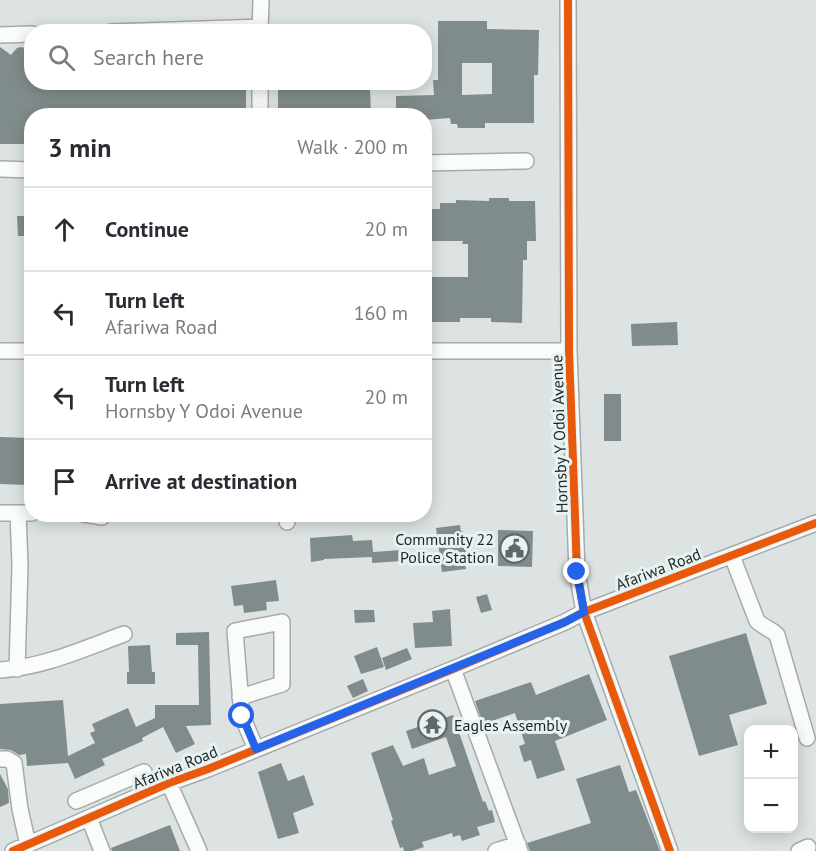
<!DOCTYPE html>
<html lang="en">
<head>
<meta charset="utf-8">
<style>
  :root { --surface:#fff; --page:#f2f2f3; --text:#2b2b33; --muted:#7c7c81; --line:#e1e1e2 }
  body { margin:0; font-family:"PT Sans",sans-serif; background:var(--page); color:var(--text) }
  .controls { position:absolute; right:18px; bottom:18px; display:grid; overflow:hidden; border-radius:12px; box-shadow:0 3px 15px #0003 }
  .controls button { width:54px; height:54px; display:grid; place-items:center; padding:0; border:0; border-bottom:2px solid var(--line); background:var(--surface); color:var(--text); font:30px sans-serif }
  .stop { position:absolute; width:18px; height:18px; margin:-14px; border:4px solid #2563eb; border-radius:50%; background:#fff }
  .stop.end { background:#2563eb; border-color:#fff; box-shadow:0 2px 6px #0008 }
  .list { margin:0; padding:0; list-style:none }
  h2 { display:flex; justify-content:space-between; align-items:center; height:78px; margin:0; padding:0 24px; font-size:26px }
  h2 small { font-size:20px; font-weight:400; color:var(--muted) }
  .list li { display:grid; grid-template-columns:39px 1fr auto; gap:18px; align-items:center; box-sizing:border-box; height:84px; padding:0 24px; border-top:2px solid var(--line) }
  .list b { display:block; font-size:22px; white-space:nowrap }
  .list p { margin:0; font-size:20px; white-space:nowrap; color:var(--muted) }
  .list em { font-size:20px; font-style:normal; color:var(--muted) }
  .icon { flex:none; width:33px; height:33px; fill:none; stroke:currentColor; stroke-width:2; stroke-linecap:round; stroke-linejoin:round }
  .map { position:relative; flex:none; width:816px; height:851px; overflow:hidden }
  .search { position:absolute; background:var(--surface); box-shadow:0 3px 15px #0003; left:24px; top:24px; width:408px; height:66px; display:flex; align-items:center; gap:15px; box-sizing:border-box; padding:0 21px; border-radius:24px; color:var(--muted); font-size:22px }
  .panel { position:absolute; background:var(--surface); box-shadow:0 3px 15px #0003; left:24px; top:108px; width:408px; height:414px; border-radius:24px }
  .map>svg:first-child { display:block }
</style>
</head>
<body>
<div class="map">
<svg width="816" height="851" viewBox="0 0 816 851">
  <rect width="100%" height="100%" fill="#dde3e3"/>
  <!-- building -->
  <path fill="#808c8b" fill-rule="evenodd" d="M438,21H487V29L539,30L538,75H534V123H485V128H458L457,124H451L450,118L424,120V116H396V96L434,95L433,80H438ZM462,63H492V94L462,95Z
    M0,47L11,55L17,48L21,47L25,48L32,53V82H246V116H32V142H29V144H0Z
    M278,84H319V88L370,87L371,116H278Z
    M489,198H509V201H535L536,241H527V260H523L522,323L491,322V318H460V322H424V277H468V244H462L463,241H424V209H440V203H456V200L489,201Z
    M17,216H28L29,236H18Z
    M677,322L678,345L632,346L631,324Z
    M604,394H621V441H604Z
    M0,437L29,438V485L0,484Z
    M460,525L461,532L463,531L468,562L465,563L466,569L442,572L436,528Z
    M498,530L533,531L532,567L498,566Z
    M352,535L353,541L372,540L373,552L401,550L402,561L372,563V557L324,559V560L311,562L310,538Z
    M276,580L279,601L266,602L267,610L244,613L243,605L234,606L231,586Z
    M487,594L492,610L481,613L476,597Z
    M450,609L452,646L415,648L413,623L433,622L432,611Z
    M354,610H374L375,622L355,623Z
    M209,632L211,725L186,726L195,744L176,753L163,727L142,738L143,741L102,759L105,765L75,779L68,763L27,766L26,754L19,755L11,750L0,749V704L63,700L68,756L95,743L90,733L95,731L92,724L128,708L136,727L155,718V705H199L198,645H176V633Z
    M746,633L767,704L729,715L738,745L699,756L669,656Z
    M150,645L152,672H155V684H127V672H129L128,646Z
    M377,647L384,667L361,674L354,656Z
    M407,648L412,659L386,670L382,658Z
    M589,674L607,720L555,741L565,770L537,779L531,760L524,762L519,746L525,744L515,713L483,724L475,701L531,682L536,695Z
    M363,679L368,691L353,698L347,686Z
    M453,715L483,802L485,801L489,811L492,810L495,822L477,827L480,835L462,841L460,835L453,837L452,833L422,842L424,847L412,851H404L403,847L400,848L391,821L393,820L371,753L393,745L403,766L424,758L429,775L456,766L446,737L412,749L406,731Z
    M281,763L288,781L304,775L314,805L293,813L299,833L278,839L258,772Z
    M620,765L629,792L636,790L660,851H530L527,843L591,823L576,779Z
    M0,774L8,789L9,803L0,807Z
    M170,825L180,851H112L111,848Z"/>
  <g fill="none" stroke-linecap="round" stroke-linejoin="round">
    <defs>
      <path id="minor" d="M568,0L569,351L577,572L584,612L670,851
        M111,32L260,27
        M260,32L261,0
        M0,35L32,34
        M260,82V116
        M424,163L526,161
        M0,169L32,170
        M0,351H32
        M424,351H569
        M0,513H32
        M84,514L102,517
        M287,514V522
        M732,556L757,621C763,627 771,629 777,635L807,738
        M17,669L20,566L18,513
        M453,669L520,851
        M0,670C44,667 83,649 124,634
        M240,697L282,684V622L235,631L242,716L256,749
        M0,759H7L14,763L20,809L28,845
        M169,783L199,851
        M76,801L144,772
        M89,818L102,851
        M13,851L169,783L208,769L453,669L565,622L584,612L816,523
        M496,851L518,844
        M799,851L808,847"/>
    </defs>
    <!-- minor casing -->
    <use href="#minor" stroke="#a6aaaa" stroke-width="18"/>
    <!-- minor -->
    <use href="#minor" stroke="#fafbfb" stroke-width="15"/>
    <defs>
      <path id="cycleway" d="M568,0L569,351L577,572L584,612L670,851
        M13,851L169,783L208,769L453,669L565,622L584,612L816,523"/>
    </defs>
    <!-- cycleway casing -->
    <use href="#cycleway" stroke="#e7f3f2" stroke-width="11"/>
    <!-- cycleway -->
    <use href="#cycleway" stroke="#e8590c" stroke-width="8"/>
  </g>
  <g fill="none" stroke-linecap="round" stroke-linejoin="round">
    <!-- route -->
    <path stroke="#2563eb" stroke-width="8" d="M242,716L256,749L565,622L584,612L577,572"/>
  </g>
  <!-- icons -->
  <defs>
    <symbol id="civic-ring" viewBox="-11 -11 22 22"><circle r="9.5" fill="#e7f3f2" stroke="#626666" stroke-width="1.5"/><path d="M-.6-6.5H3V-4.5H.6V-3L4-1V1h2V6H-6V1h2V-1L-.6-3ZM-1.2 2.5V6h2.4V2.5Z" fill="#626666"/></symbol>
    <symbol id="temple-ring" viewBox="-11 -11 22 22"><circle r="9.5" fill="#e7f3f2" stroke="#626666" stroke-width="1.5"/><path d="M0-6L5-2H3V0L6.5 2.5H4V6H1.5V3h-3V6H-4V2.5H-6.5L-3 0V-2H-5Z" fill="#626666"/></symbol>
  </defs>
  <g fill-rule="evenodd">
    <use href="#civic-ring" x="498" y="532" width="33" height="33"/>
    <use href="#temple-ring" x="416" y="708" width="33" height="33"/>
  </g>
  <g text-anchor="middle" dominant-baseline="central" stroke-width="6" stroke-linejoin="round" paint-order="stroke">
    <!-- street labels -->
    <g font-size="16" fill="#1f2323" stroke="#e7f3f2">
      <text transform="translate(559 434) rotate(-92)">Hornsby Y Odoi Avenue</text>
      <text transform="translate(658 569) rotate(-21)">Afariwa Road</text>
      <text transform="translate(175 767) rotate(-22)">Afariwa Road</text>
    </g>
    <!-- poi labels -->
    <g font-size="16" fill="#1f2323" stroke="#e7f3f2" text-anchor="end">
      <text x="494" y="539">Community 22<tspan x="494" dy="18">Police Station</tspan></text>
      <text x="454" y="725" text-anchor="start">Eagles Assembly</text>
    </g>
  </g>
</svg>
<div class="controls">
<button>+</button>
<button>−</button>
</div>
<div class="stop" style="left:242px;top:716px"></div>
<div class="stop end" style="left:577px;top:572px"></div>
<div class="search"><svg class="icon" aria-label="search" viewBox="0 0 24 24"><circle cx="10" cy="10" r="6"/><path d="M15 15l6 6"/></svg>Search here</div>
<section class="panel">
<h2>3 min<small>Walk · 200 m</small></h2>
<ul class="list">
<li><svg class="icon" aria-label="ahead" viewBox="0 0 24 24"><path d="M12 20V5M6 11l6-6 6 6"/></svg><div><b>Continue</b></div><em>20 m</em></li>
<li><svg class="icon" aria-label="left" viewBox="0 0 24 24"><path d="M17 20v-9H6M10 6l-5 5 5 5"/></svg><div><b>Turn left</b><p>Afariwa Road</p></div><em>160 m</em></li>
<li><svg class="icon" aria-label="left" viewBox="0 0 24 24"><path d="M17 20v-9H6M10 6l-5 5 5 5"/></svg><div><b>Turn left</b><p>Hornsby Y Odoi Avenue</p></div><em>20 m</em></li>
<li><svg class="icon" aria-label="arrive" viewBox="0 0 24 24"><path d="M6 21V4h12l-3 4 3 4H6"/></svg><div><b>Arrive at destination</b></div></li>
</ul>
</section>
</div>
</body>
</html>
